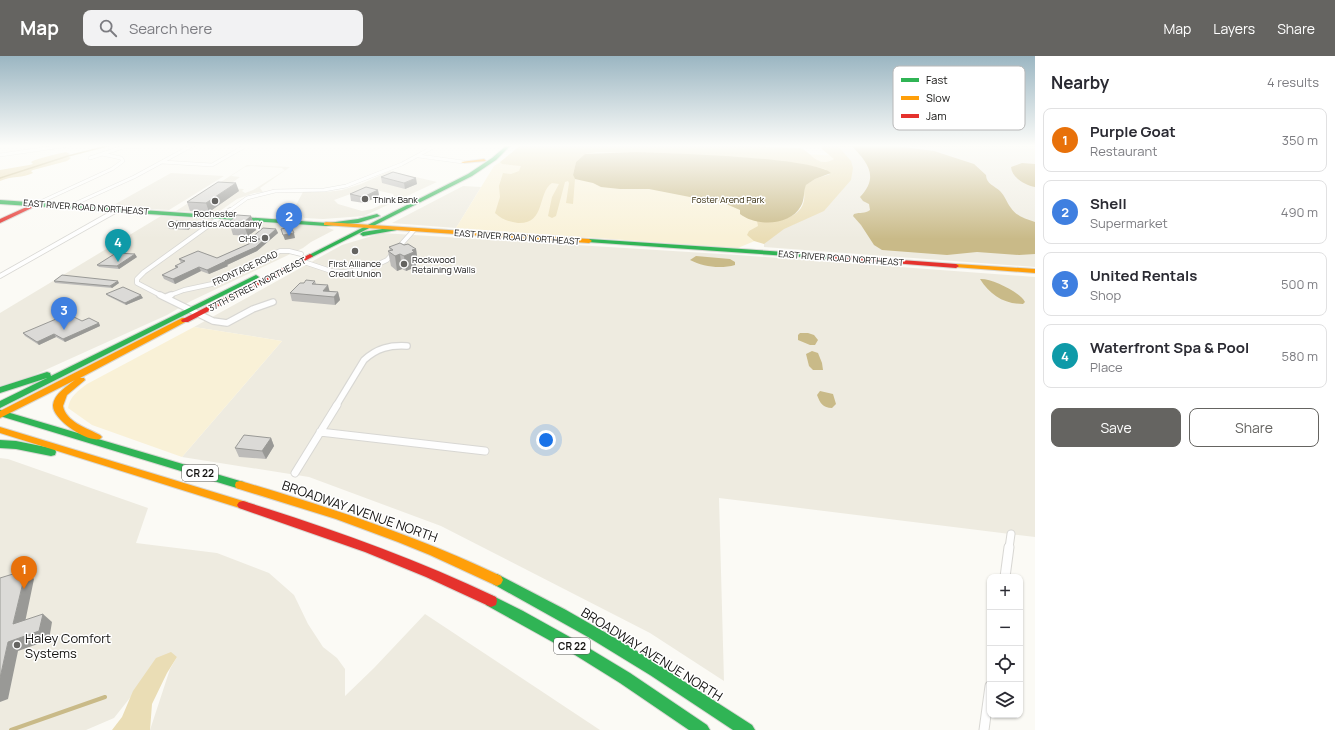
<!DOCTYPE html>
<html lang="en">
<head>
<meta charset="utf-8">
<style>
  :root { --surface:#fff; --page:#f2f2f3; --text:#2b2b33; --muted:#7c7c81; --line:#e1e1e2; --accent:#656461 }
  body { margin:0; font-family:Manrope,sans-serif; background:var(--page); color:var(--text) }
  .controls { position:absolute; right:12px; bottom:12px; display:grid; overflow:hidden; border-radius:8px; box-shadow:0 1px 3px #0004 }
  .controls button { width:36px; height:36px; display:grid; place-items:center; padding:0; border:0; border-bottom:1px solid var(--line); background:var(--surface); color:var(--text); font:20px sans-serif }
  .you { position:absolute; left:546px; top:384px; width:14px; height:14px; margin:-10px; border:3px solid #fff; border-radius:50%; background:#1a73e8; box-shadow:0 0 0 6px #1a73e833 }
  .badge { display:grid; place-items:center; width:26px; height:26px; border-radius:50%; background:var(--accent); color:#fff; font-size:13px; font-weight:700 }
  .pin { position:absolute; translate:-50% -33px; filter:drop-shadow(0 1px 2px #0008) }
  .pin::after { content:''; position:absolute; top:21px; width:14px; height:12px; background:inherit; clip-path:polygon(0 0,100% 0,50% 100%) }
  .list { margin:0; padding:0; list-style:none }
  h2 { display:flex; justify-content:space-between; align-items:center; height:52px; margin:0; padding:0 16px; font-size:17px }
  h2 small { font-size:13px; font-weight:400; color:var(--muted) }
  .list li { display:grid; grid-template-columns:26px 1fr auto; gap:12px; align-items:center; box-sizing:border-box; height:64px; margin:0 8px 8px; padding:0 8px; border:1px solid var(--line); border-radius:8px }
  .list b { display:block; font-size:15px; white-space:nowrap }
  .list p { margin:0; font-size:13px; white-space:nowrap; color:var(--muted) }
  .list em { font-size:13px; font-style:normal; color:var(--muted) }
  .actions { display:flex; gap:8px; padding:12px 16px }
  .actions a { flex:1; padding:9px 0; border:1px solid var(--accent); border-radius:8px; text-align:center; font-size:14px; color:var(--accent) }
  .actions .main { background:var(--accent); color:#fff }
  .icon { flex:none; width:22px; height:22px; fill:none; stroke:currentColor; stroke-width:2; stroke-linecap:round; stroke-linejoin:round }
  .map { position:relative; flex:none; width:1035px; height:674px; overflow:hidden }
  header { display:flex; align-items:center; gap:24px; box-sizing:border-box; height:56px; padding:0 20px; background:var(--accent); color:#fff }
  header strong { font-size:19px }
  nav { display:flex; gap:22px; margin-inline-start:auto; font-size:14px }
  .search { width:280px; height:36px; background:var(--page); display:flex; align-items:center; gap:10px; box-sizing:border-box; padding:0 14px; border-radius:8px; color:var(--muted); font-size:15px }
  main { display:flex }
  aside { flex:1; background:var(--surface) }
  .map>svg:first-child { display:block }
</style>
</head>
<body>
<header>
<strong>Map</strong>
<div class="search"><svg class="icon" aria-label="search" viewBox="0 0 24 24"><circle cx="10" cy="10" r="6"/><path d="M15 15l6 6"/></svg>Search here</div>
<nav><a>Map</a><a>Layers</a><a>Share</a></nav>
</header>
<main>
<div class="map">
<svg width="1035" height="674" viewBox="0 0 1035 674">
  <rect width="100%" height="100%" fill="#fbfaf5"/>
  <!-- built -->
  <path fill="#eeebe0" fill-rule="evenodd" d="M832,89H1035V211L764,191V181L847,117Z
    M247,109L290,111L260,132L263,136L254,137L237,143L217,157L176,155ZM251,110L283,112L282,113L285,114L253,134L245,137L242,135L244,133L225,132L240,121L231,120L245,111Z
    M390,115L437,126L364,160L323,163L304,162L296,149L303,136H326L342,134L361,128ZM367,132L393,138L394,140L388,143L390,145L372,153L362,155L338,148L334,144Z
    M171,117L224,120L169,154L110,151Z
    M463,130L481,131L456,172L392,167Z
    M161,160L326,171L334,174L311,186L303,192L191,245L167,259L32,320L0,330V257Z
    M382,177L737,199L1035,221V481L719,442L724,625L650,577L441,470L309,421L182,401L282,285L194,271L342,189Z
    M0,402L8,403L148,452L136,487L217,497L269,517L294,539L308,568L323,591L337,602L345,613V640L374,612L425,558L600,674H150L170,613L177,601L164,599L114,662L86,674H0Z"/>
  <!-- green -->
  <path fill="#f9f1d7" d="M521,89H624L843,100L764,181L738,192L456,172L494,110L510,100Z
    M194,271L282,285L182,401L92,369L68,352C70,340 78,335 87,328Z"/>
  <!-- forest -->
  <path fill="#eaddb5" d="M521,89H708L800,92C812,96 817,113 834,103L822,93L821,89H837L851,105L853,112L851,124L824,155L784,173L764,188L754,185L747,179L749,175L758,170L757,165C772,167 801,164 804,144C805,138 803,134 806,129L815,123L830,118L825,113L816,111L759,103L668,97L597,96L585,98L576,106L573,119L575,123L573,148L566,147L569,127L568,125L565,126L556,160L552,162L548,160L552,141L559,128L552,127C537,137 546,168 518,167C509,166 501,163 495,157L500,141L499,130L503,117L511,118L519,115L521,110L502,108L500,106Z
    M66,96L70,98L67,100L71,102L67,105L33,114L31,115L33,117C23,122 11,120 0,125V114L29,109L33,108L31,106C35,103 61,97 66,96Z
    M171,596L177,601L167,617L152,648L150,674H112L122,661L133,635L156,602Z"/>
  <!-- water -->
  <path fill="#c9ba88" d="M851,89H887L934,95L974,108L986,119C986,128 995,130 1000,135C1005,140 1007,147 1011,152C1016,160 1026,163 1035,166V198L1019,199L977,196L947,199L882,194L874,189L861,169L853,160L854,158C860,156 865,158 870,154L869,148L863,145L860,141C880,120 867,106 851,89Z
    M636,96C667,97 813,101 831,117L815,123L806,129C803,136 805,143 801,150C790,170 757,171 740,158V154L717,144L695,142L649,133H620L601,131L593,127L575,123L573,119L576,106L585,98Z
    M1022,107L1035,108V131C1025,129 1012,122 1011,111Z
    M696,200L730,203L735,206V209C721,213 703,211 690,204Z
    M980,223C991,222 1020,236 1025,246L1023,248C1004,248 990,239 980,223Z
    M800,277H808L814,279L818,284L815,289H810L798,284V279Z
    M812,295L818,297L822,307L823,314H813L809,310L806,298Z
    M820,335L833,338L836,348L832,352C823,352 820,347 817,339Z"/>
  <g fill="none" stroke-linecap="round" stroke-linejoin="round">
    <!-- stream-far1 -->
    <path stroke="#c9ba88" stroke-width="1.5" d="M0,122L68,100L111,89"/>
    <!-- stream -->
    <path stroke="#c9ba88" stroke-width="4" d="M11,674L105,641"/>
    <defs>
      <path id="street-far4" d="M0,99L69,89
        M419,100L463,106
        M90,102L123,91L142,90
        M162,106L212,109L247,89
        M36,148L112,113L123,105L121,102L102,98
        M70,150L134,121L193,89
        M115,155L119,153
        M229,155L247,142L275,135L324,134L346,130L402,108L437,89"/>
      <path id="street-far3" d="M301,205L331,215L342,216L366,214L387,204L414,174
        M0,220L117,154
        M162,240L137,227V223L144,216L230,154
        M168,240L184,234L212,228L280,195H289L301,198"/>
      <path id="street-far2" d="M160,239L213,265L227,267L253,253L273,246
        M166,241L171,239
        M336,350L364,304C377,292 390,289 407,290"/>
      <path id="street-far1" d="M320,376L485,395
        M295,417L337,349
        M1009,492L1011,478"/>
      <path id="street" d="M1005,521L1009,491
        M984,674L990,630"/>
      <path id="fast" d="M507,89H511L496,104L472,120L312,201L307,200L468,118L492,102Z
        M0,144L328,167L358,163L377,158L380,160L358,167L326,170L0,148Z
        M395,171L397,172V174L363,180L360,178L363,176Z
        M589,183L831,199L834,201L831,203L587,186L586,185Z
        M256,219L259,221L258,222L0,352V345L47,322L0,337V331L47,316L50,317L51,320Z
        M0,354L240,425L244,426L245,429L244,432L240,433L0,360Z
        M0,384L16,385L51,392L55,393L56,396L55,399L51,400L16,393L0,392Z
        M497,518L566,554L629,590L752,669L755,674H733L650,619L588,581L493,528L491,524L493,520Z
        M491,539L523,555L577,585L630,617L707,669L710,674H689L620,627L567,594L486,549L485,545L486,541Z"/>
      <path id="slow" d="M484,103L486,105L463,107L461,106Z
        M326,166L589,183L592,185L589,187L324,169V167Z
        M956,208L1035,213V217L954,211L953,210Z
        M182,262H188L189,264L80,322H84L85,324L67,339L63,350C66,366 87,372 100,379L102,381L100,383C88,387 52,364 53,349C54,338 67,330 75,324L0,362V355Z
        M0,371L243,445L247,446L249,449L247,452L243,453L0,377Z
        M240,425C329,451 417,480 501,520L503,524L501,528L497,530L430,499L398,486L336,463L236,432L235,429L236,426Z"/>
      <path id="jam" d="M33,148L38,149L0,167V163Z
        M310,198L313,200L312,201L188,266H182L181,264Z
        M831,199L956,208L959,210L956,212L829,202L828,201Z
        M243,445C329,472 414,502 496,541L497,545L496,549L491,551L426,521L365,496L239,452L237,449L239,446Z"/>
    </defs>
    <!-- street-far4 casing -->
    <use href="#street-far4" stroke="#d8d7d3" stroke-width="4"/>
    <!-- street-far3 casing -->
    <use href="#street-far3" stroke="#d8d7d3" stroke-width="5.5"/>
    <!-- street-far2 casing -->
    <use href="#street-far2" stroke="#d8d7d3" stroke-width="8"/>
    <!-- street-far1 casing -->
    <use href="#street-far1" stroke="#d8d7d3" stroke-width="9"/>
    <!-- street casing -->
    <use href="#street" stroke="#d8d7d3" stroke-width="11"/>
    <!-- fast casing -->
    <use href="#fast" stroke="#d8d7d3" stroke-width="2"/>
    <!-- slow casing -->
    <use href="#slow" stroke="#d8d7d3" stroke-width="2"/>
    <!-- jam casing -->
    <use href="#jam" stroke="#d8d7d3" stroke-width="2"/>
    <!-- street-far4 -->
    <use href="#street-far4" stroke="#fefefe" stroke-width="3"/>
    <!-- street-far3 -->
    <use href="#street-far3" stroke="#fefefe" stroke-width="4"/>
    <!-- street-far2 -->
    <use href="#street-far2" stroke="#fefefe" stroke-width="5.5"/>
    <!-- street-far1 -->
    <use href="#street-far1" stroke="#fefefe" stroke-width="7"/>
    <!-- street -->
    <use href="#street" stroke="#fefefe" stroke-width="9"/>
    <!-- fast -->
    <use href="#fast" fill="#30b455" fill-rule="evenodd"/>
    <!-- slow -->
    <use href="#slow" fill="#ff9f0a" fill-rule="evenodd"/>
    <!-- jam -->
    <use href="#jam" fill="#e5322d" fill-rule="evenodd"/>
  </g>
  <!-- wall -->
  <path fill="#bcbbb9" d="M381,121L417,128L405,133L382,127Z
    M378,134L379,140L364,147L351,145L350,138Z
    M239,135L209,156L190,155L187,146Z
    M251,160L256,174L248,180L233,179L229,166Z
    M196,168L188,174L169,173L168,170Z
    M276,173L278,177L257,195L227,209L228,210L209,218L201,215L175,228L164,223L162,219L176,213L175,210L181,207L179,203L217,202L253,186L251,182Z
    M389,191L416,193L418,207L416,208V211L406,215L402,213L397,215L391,210L388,195H390Z
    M137,201L119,213L99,211L97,209Z
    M54,225L119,227L112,232L55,227Z
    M315,225L316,228L329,235L338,236L340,244L335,249L292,245L290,237L304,227Z
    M106,238L143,242L126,249L108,240Z
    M82,265L99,267L100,270L65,286L56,281L39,289L25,280L23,277Z
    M271,382L274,390L266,403L239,401L235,392Z"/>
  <!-- shaded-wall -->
  <path fill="#999996" d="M416,122L417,128L405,133L404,127Z
    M236,127L239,135L209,156L206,147Z
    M378,134L379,140L364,147L363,141Z
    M251,160L256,174L248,180L243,167Z
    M195,166L196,168L188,174L187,172Z
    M276,173L278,177L257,195L227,209L228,210L209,218L207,214L225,205Z
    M294,177L295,182L285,184L283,179Z
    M416,193L418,207L416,208V211L406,215L404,200L412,194Z
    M135,198L137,201L119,213L117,210Z
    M400,198L402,213L397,215L395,200Z
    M199,211L201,215L175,228L173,223Z
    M118,225L119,227L112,232L110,230Z
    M328,229L330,237L323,235Z
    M338,236L340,244L335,249L334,241Z
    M141,239L143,242L126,249L125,247Z
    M99,267L100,270L65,286L63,283Z
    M54,278L56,281L39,289L37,286Z
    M271,382L274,390L266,403L262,395Z
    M26,514L34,523L23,576L13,568Z
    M43,558L52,566L49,584L18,595L8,643L0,646V622L8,586Z"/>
  <!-- building -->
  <path fill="#dbdad7" stroke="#999996" d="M393,116L416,122L404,127L381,121Z
    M218,126L236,127L206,147L187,146Z
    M366,131L378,134L363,141L350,138Z
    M237,159L251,160L243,167L229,166Z
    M176,165L195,166L187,172L168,170Z
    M291,171L294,177L283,179L281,173Z
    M263,172L276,173L256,191L225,205H226L207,214L199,211L173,223L162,219L178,211L175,210L185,205L179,203L198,195L217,202L260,183L251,182Z
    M400,187L404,189L408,188L416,193L412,194L414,196L404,200L400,198L395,200L388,195L393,194L389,191Z
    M116,197L135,198L117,210L97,209Z
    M62,219L118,225L110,230L54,225Z
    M306,224L315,225L312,228L328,229L323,235L338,236L334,241L290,237L300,227H304Z
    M123,231L141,239L125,247L106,238Z
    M68,258L82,265L89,262L99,267L63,283L54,278L37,286L23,277Z
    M244,379L271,382L262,395L235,392Z
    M26,514L13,568L43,558L39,575L8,586L0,622V522Z"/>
  <!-- sky -->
  <linearGradient id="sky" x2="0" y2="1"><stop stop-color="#9bb6c2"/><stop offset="0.49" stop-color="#fdfdfa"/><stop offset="1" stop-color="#fdfdfa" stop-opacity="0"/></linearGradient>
  <rect width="1035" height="183" fill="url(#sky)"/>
  <!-- markers -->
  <g fill="#656461" stroke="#fff" stroke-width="1.5">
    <circle cx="365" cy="143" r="4"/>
    <circle cx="215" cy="145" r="4"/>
    <circle cx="265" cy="182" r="4"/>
    <circle cx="355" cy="195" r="4"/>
    <circle cx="404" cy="208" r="4"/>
    <circle cx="17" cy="589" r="4"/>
  </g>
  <g text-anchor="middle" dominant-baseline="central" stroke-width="3" stroke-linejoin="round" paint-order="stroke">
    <!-- far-poi labels -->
    <g font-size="9" fill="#141311" stroke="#fff" text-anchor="start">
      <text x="373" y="143">Think Bank</text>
      <text x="215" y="157" text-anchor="middle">Rochester<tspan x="215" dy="10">Gymnastics Accadamy</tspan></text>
      <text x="257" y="182" text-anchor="end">CHS</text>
      <text x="412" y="203">Rockwood<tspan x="412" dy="10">Retaining Walls</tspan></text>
      <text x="355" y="207" text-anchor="middle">First Alliance<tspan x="355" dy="10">Credit Union</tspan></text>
    </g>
    <!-- far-park labels -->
    <g font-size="9" fill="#322808" stroke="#fff">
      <text x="728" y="143">Foster Arend Park</text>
    </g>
    <!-- far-street labels -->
    <g font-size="9" fill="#141311" stroke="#fff">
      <text transform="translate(86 151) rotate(4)">EAST RIVER ROAD NORTHEAST</text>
      <text transform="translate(517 181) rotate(4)">EAST RIVER ROAD NORTHEAST</text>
      <text transform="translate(841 202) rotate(4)">EAST RIVER ROAD NORTHEAST</text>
      <text transform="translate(245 212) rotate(-25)">FRONTAGE ROAD</text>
      <text transform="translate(257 228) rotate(-27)">37TH STREET NORTHEAST</text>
    </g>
    <!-- shield labels -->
    <g fill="#fff" stroke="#5a5a58" stroke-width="1">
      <rect x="182" y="409" width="36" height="16" rx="3"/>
      <rect x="554" y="582" width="36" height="16" rx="3"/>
    </g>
    <g font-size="10" font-weight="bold" fill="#141311">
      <text x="200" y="417">CR 22</text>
      <text x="572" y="590">CR 22</text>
    </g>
    <!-- near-street labels -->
    <g font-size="13" fill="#141311" stroke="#fff">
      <text transform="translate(360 455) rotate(19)">BROADWAY AVENUE NORTH</text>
      <text transform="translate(652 598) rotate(32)">BROADWAY AVENUE NORTH</text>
    </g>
    <!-- near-poi labels -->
    <g font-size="13" fill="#141311" stroke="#fff" text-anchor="start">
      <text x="25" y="582">Haley Comfort<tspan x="25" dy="15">Systems</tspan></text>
    </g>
  </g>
  <!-- legend -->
  <rect x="893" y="10" width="132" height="64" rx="6" fill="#fff" stroke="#b8b8b8" stroke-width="1"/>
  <rect x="901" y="22" width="18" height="4" fill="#30b455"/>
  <rect x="901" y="40" width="18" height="4" fill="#ff9f0a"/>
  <rect x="901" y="58" width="18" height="4" fill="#e5322d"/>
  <g font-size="11" fill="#141311">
    <text x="926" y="28">Fast</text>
    <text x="926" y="46">Slow</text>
    <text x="926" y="64">Jam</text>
  </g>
</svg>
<div class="controls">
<button>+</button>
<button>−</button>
<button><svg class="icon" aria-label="locate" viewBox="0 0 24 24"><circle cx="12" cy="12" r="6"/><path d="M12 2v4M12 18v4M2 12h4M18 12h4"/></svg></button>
<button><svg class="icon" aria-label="layers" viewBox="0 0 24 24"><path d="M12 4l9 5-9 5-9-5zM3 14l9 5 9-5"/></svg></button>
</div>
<div class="you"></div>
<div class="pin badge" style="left:24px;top:533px;background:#e8710a">1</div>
<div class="pin badge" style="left:289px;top:180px;background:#3f7fe0">2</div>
<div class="pin badge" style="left:64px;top:274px;background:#3f7fe0">3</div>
<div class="pin badge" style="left:118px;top:206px;background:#0f9aa8">4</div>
</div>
<aside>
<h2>Nearby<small>4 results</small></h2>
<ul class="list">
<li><span class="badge" style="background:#e8710a">1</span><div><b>Purple Goat</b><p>Restaurant</p></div><em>350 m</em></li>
<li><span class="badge" style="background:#3f7fe0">2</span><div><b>Shell</b><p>Supermarket</p></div><em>490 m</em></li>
<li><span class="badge" style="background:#3f7fe0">3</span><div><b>United Rentals</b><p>Shop</p></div><em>500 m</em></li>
<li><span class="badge" style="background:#0f9aa8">4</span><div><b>Waterfront Spa &amp; Pool</b><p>Place</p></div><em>580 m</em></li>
</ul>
<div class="actions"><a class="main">Save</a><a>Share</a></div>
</aside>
</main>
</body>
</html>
